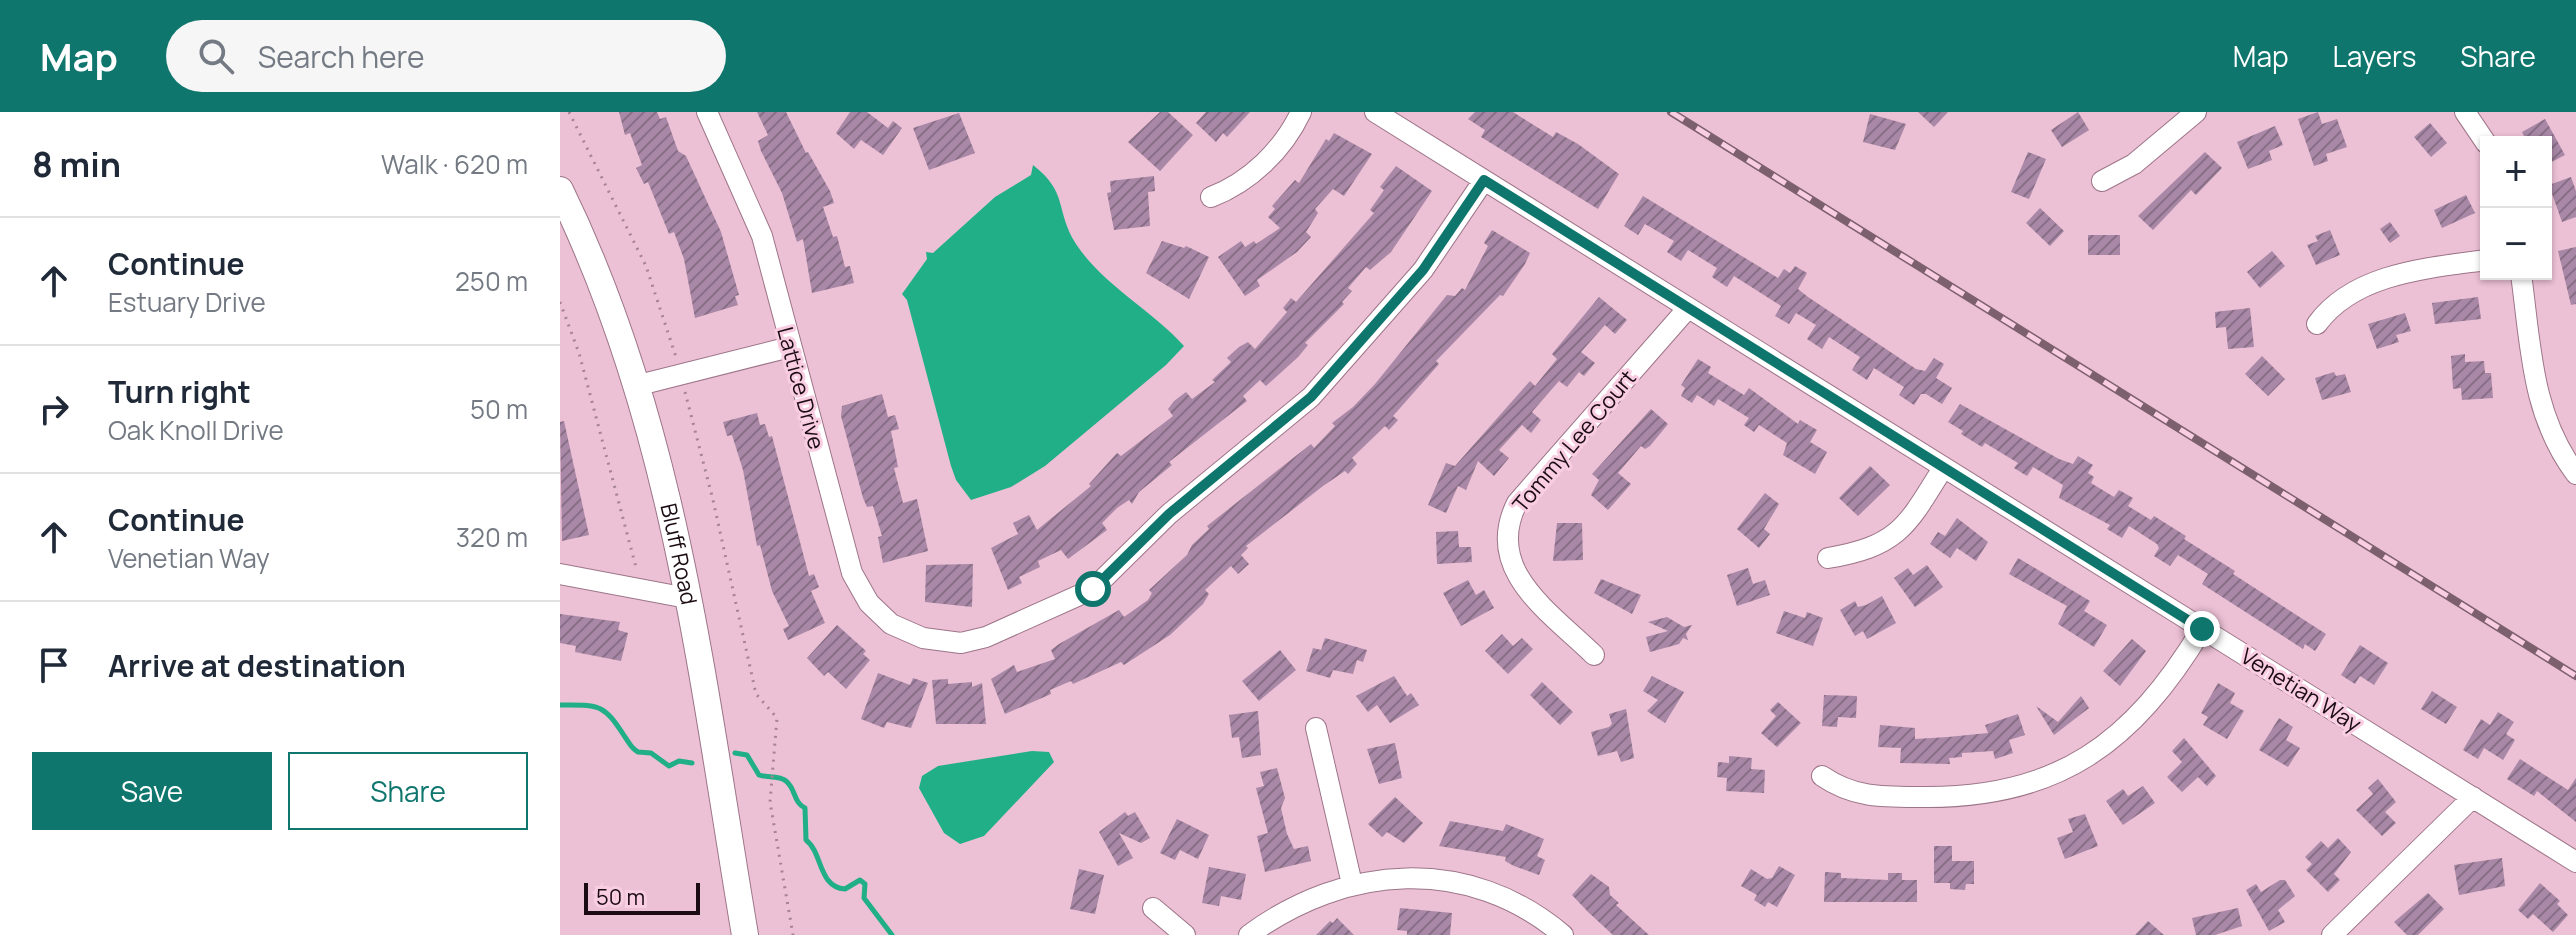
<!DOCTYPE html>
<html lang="en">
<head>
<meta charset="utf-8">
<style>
  :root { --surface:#fff; --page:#f6f6f7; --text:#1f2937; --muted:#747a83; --line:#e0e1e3; --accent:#0f766e }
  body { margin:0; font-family:Manrope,sans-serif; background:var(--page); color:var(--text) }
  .controls { position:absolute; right:24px; top:24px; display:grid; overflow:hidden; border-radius:0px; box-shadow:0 2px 6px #0004 }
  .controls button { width:72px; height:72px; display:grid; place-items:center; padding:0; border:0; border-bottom:2px solid var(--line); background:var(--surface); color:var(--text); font:40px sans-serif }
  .scale { position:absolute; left:24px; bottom:20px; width:116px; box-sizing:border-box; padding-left:8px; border:4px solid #1b0c14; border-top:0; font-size:22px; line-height:28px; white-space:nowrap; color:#1b0c14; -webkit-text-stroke:6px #f9cde2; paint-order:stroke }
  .stop { position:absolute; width:24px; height:24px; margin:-18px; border:6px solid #0f766e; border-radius:50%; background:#fff }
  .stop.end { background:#0f766e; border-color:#fff; box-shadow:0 2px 8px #0008 }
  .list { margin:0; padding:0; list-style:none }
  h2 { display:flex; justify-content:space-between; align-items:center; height:104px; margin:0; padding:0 32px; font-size:34px }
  h2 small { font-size:26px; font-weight:400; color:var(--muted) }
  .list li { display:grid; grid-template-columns:52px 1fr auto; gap:24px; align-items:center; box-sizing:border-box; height:128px; padding:0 32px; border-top:2px solid var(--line) }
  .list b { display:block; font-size:30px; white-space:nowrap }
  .list p { margin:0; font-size:26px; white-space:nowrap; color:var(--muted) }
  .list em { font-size:26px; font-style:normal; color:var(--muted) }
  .actions { display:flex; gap:16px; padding:24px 32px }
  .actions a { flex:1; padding:18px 0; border:2px solid var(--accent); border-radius:0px; text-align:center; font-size:28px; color:var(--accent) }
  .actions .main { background:var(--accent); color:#fff }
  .icon { flex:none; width:44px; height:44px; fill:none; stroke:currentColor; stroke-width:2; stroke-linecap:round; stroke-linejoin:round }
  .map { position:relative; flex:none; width:2016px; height:823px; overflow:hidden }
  header { display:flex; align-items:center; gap:48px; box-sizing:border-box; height:112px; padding:0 40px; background:var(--accent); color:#fff }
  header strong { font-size:38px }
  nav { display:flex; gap:44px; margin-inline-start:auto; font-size:28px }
  .search { width:560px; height:72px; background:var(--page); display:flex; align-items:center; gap:20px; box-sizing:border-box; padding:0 28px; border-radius:44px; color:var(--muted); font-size:30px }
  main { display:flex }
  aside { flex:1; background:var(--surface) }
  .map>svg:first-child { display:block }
</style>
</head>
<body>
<header>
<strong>Map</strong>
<div class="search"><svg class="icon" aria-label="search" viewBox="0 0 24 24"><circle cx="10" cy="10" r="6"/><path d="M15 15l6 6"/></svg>Search here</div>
<nav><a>Map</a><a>Layers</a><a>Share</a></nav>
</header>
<main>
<aside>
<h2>8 min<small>Walk · 620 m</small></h2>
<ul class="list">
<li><svg class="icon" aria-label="ahead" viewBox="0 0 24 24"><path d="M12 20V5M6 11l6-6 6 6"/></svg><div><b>Continue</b><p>Estuary Drive</p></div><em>250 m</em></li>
<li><svg class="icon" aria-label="right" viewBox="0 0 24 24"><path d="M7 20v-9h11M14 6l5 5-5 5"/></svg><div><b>Turn right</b><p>Oak Knoll Drive</p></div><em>50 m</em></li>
<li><svg class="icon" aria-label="ahead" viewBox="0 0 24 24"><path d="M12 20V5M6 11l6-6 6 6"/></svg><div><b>Continue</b><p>Venetian Way</p></div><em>320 m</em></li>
<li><svg class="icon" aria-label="arrive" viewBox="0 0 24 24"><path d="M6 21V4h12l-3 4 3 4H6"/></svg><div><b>Arrive at destination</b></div></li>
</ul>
<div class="actions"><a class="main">Save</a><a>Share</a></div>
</aside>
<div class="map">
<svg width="2016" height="823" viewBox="0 0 2016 823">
  <defs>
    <pattern id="building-hatch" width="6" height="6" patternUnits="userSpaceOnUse" patternTransform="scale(2)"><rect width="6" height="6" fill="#a888a6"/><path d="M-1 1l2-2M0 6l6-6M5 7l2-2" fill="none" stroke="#886e86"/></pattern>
  </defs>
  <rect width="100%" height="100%" fill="#ecc0d5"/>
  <!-- water -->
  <path fill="#21af87" d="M473,53C509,81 495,99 516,132C542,172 595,201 624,234L606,253L485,354L451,375L411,388L396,368L391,354L347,188L342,182L367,147L366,140L373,141L435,85L471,63Z
    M472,639L489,640L494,650L424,724L400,732L384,721L359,676L362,664L378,654Z"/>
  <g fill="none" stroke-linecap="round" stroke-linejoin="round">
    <!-- stream -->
    <path stroke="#21af87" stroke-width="5" d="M0,593C40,593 43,591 65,625C70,632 71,636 78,640L91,641L109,654L119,649L132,651
      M175,641L187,643L199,663C207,666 219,663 226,669C236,677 233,690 245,696L246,728C263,741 258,775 285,777L300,768L305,772L304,786L332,823"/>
  </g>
  <!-- building -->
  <path fill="url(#building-hatch)" d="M59,0H97L100,7L106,5L118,39L126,44L161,120L179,183L175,184L178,193L135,206L124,147L114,120L109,122L88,70L84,72L76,56L82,53L70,21L65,23Z
    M197,0H226L246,41L248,40L270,79L274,91L263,95L273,125L277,124L285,155L290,154L294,171L252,181L243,127L237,130L222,81L201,39L198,29L208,23Z
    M290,0H307L328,16L333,9L342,16L323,43L301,28L294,37L276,21Z
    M600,0H608L633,23L600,59L568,30Z
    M646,0H690L667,25L663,21L656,30L636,11Z
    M915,0H953L993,25L996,20L1018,32L1059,62L1038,97L921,25L925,18L908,7Z
    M1358,0H1388L1374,15Z
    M1518,0L1529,18L1502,35L1491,18Z
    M1758,0L1762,12L1777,7L1787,35L1766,42L1768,49L1754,54L1738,7Z
    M399,1L415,41L369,58L353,16Z
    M1310,2L1346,12L1335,38L1303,30Z
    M1985,7L2005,43L1986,53V30H1967L1962,20Z
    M1870,11L1887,31L1871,45L1854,25Z
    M1715,14L1723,33L1709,39L1712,48L1688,57L1677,30Z
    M774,21L812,42L784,84L773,77L755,97L758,101L746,120L751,125L737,140L697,168L700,174L685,184L658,145L681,129L685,135L694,129L696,132L720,116L708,105L715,97L712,94L735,68L739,71L766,27L769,29Z
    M1468,40L1486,47L1469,87L1451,80Z
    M1645,40L1662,56L1636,83L1631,78L1593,118L1578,104Z
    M836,54L872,79L831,140L810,158L806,155L788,176L792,179L782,190L784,192L745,231L748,233L738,245L706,274L700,268L683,284L687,289L609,350L612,353L579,380L572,392L569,388L557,396L542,411L547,418L508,447L501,438L478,449L480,455L459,465L462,471L448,478L431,436L458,422L453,411L469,403L477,418L531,374L529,372L557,341L561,344L613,304L608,297L614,289L626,280L632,287L655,270L652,268L671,250L667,246L679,235L688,230L695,237L727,200L723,196L731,186L736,190L814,101L810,98L824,78L820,75Z
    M594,64L595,79L588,80L590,114L554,118L547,81L551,80L550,69Z
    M2011,65L2016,79V105L2002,110L1989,73Z
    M1906,83L1915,101L1882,116L1874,98Z
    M1083,84L1218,166L1224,157L1230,161L1235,154L1247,161L1238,177L1248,185L1356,257L1365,259L1374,246L1384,252L1376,266L1392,276L1382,292L1366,282H1361L1354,293L1339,283L1344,275L1314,256L1307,268L1292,258L1300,245L1269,225L1262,237L1247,227L1256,213L1236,201L1229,212L1215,204L1221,194L1174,164L1167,175L1152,165L1157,156L1128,138L1121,149L1107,140L1114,129L1085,112L1078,123L1064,114Z
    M1480,96L1504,119L1490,134L1466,111Z
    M1830,110L1840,124L1830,131L1820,117Z
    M932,118L970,141L965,152L943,184L940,183L876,249L879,252L833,304L838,308L829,318L825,314L792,346L797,352L788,362L785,359L763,374L686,434L688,436L681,443L689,452L678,462L671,454L645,478L649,482L643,492L610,523L564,553L561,550L513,572L511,569L490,578L491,582L445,602L431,567L454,553L457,560L495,547L491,538L499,532L559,498L564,505L588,488L592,481L589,478L627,443L632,433L649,417L647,414L751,332L754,336L775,314L772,311L793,295L815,272L887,183L895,184L902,176L905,178L928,134L924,131Z
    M1770,118L1780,143L1756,153L1747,133L1758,129L1755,124Z
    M1528,123H1560V143H1528Z
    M602,129L624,136L626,134L649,145L629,187L586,161Z
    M2016,135V192L2011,193L1998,139Z
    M1712,139L1725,154L1700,176L1687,160Z
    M1039,185L1067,208L1055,222L1045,213L1021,240L1035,251L1024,264L1019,260L1007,275L999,269L972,300L981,308L971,321L962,313L939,338L949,346L934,364L918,349L906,378L898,374L886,401L868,393L886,351L895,354L970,269L975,274L997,247L992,242Z
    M1918,185L1921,207L1875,212L1872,191Z
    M1690,196L1694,235L1668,237L1666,215L1656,216L1655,200Z
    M1845,201L1851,219L1836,223L1839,230L1817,237L1808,212Z
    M1905,242V250L1924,249L1925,261H1931L1933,286L1902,288L1901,276L1893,277L1891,244Z
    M1702,244L1725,267L1708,284L1685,262Z
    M1138,247L1151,255L1148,261L1184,283L1189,276L1238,312L1240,308L1257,318L1250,330L1267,340L1255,362L1223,343L1227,331L1199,313L1194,320L1184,313L1189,306L1158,287L1154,294L1137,283L1132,291L1121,284L1125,276L1121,273Z
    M1774,260L1776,264L1785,262L1791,280L1762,288L1755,266Z
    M322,282L328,305L335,303L339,317L331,319L338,355L334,356L343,391L357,387L368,439L323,451L318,425L322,424L313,394L307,395L303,386L281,304L282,294Z
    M1400,292L1499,347L1513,352L1518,344L1533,353L1528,361L1534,365L1531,371L1554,385L1559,378L1573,386L1568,394L1591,408L1594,404L1626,424L1624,427L1675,459L1673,462L1766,522L1755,539L1745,532L1743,537L1642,472L1648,462L1618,443L1610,454L1594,444L1599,436L1597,432L1569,414L1562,426L1547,417L1550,413L1499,386L1503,373L1473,355L1467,364L1454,356L1458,351L1425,331L1422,335L1401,322L1403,319L1388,310Z
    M1091,297L1108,312L1090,334L1085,337L1081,334L1058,361L1071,372L1048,398L1031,383L1039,368L1032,362Z
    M197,301L200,313L205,312L209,325L212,324L249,464L254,462L259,475L251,479L265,511L228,528L223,517L229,514L212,479L200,433L197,434L183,358L172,323L167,324L163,310Z
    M4,309L29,423L2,429L0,310Z
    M1310,354L1330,373L1298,404L1279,386Z
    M1205,381L1219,392L1204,417L1210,422L1199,436L1177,417Z
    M1397,406L1428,430L1416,449L1397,436L1390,446L1370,432L1378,420L1385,424Z
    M997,411H1022L1023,448L993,449Z
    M898,419L899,435H911L912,450L877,452L876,420Z
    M1458,446L1530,489L1524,499L1547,513L1534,535L1498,512L1507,494L1449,462Z
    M413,452L412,495L365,490L366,453Z
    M1367,453L1383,475L1355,495L1334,466L1348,456L1353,463Z
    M1188,456L1193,472L1205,468L1210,483L1177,494L1167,463Z
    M1041,467L1081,483L1072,502L1034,481Z
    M908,468L916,483L924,478L934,496L901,514L883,481Z
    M1322,484L1336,511L1307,527L1303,519L1295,524L1280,498L1295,489L1298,495L1306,493Z
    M1224,499L1245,506L1247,500L1263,506L1253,534L1216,521Z
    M0,502L60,510L58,518L68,521L61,549L15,540L16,534L0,531Z
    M1107,505L1124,515L1132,513L1126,522L1128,528L1123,526L1119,532L1090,540L1086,525L1108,519L1088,510Z
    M277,513L306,539L303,542L310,548L286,577L268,560L264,564L247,546Z
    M942,522L953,534L962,526L973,537L948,562L925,539Z
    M765,526L807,538L803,550L797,548L793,562L773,558L770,566L746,559L753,536L761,538Z
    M1572,527L1586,539L1560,574L1543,559Z
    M1800,533L1828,551L1814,573L1800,564L1795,572L1781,563Z
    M720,538L736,558L699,589L682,569Z
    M318,561L350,573L353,566L368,571L351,616L327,610L324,616L301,607Z
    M834,564L847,584L851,581L859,593L830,611L817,593L808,600L796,584Z
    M1092,564L1124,580L1105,611L1087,599L1098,588L1083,579Z
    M388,567V572L412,570V575L422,571L426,612H376L372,568Z
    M982,570L1013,600L1000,613L970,583Z
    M1658,571L1675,581L1670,591L1684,599L1667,627L1643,613L1648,605L1641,601Z
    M1872,579L1897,595L1886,612L1861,597Z
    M1264,583L1297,584L1296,606L1278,605L1277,615L1262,614Z
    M1521,584L1529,596L1494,623L1476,594L1498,610Z
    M1218,590L1241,611L1217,635L1201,621L1216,604L1210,598Z
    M1066,597L1074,646L1061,650L1057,639L1038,644L1031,620L1049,615L1052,612L1049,602Z
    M698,599L701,643L682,646L679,625L672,626L669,603Z
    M1938,600L1954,610L1946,622L1955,628L1943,648L1924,636L1918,647L1903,638L1921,607L1930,613Z
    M1458,602L1465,623L1449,628L1453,641L1435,647L1433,639L1402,641V645L1389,646L1390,652L1340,651L1341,636L1318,635L1320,613L1355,616V627L1388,625L1428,621L1425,613Z
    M1719,606L1733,615L1726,628L1740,636L1728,655L1699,638Z
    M1624,626L1656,664L1647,674L1638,665L1622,680L1607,665L1622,650L1612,639Z
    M835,631L842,666L819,672L807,637Z
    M1169,644L1192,646L1191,657L1205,658L1204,681L1166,679L1167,666L1157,665L1158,650L1169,651Z
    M1960,647L2008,678L2016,666V710L1977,679L1974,684L1947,667Z
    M717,656L725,686L721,696L727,722L734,737L748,734L751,749L705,760L697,724L708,721L696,676L704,674L700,660Z
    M1818,667L1836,690L1825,700L1836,711L1822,724L1796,698L1813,682L1808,676Z
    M1583,674L1595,691L1563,713L1546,689L1563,677L1568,684Z
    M835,685L863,711L844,731L827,720L822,725L808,712Z
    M565,700L568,704L575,700L590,726L581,731L559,721L573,746L558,754L539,720Z
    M1525,702L1538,734L1505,747L1497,726L1513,720L1508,707Z
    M617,707L649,723L638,747L620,738L615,748L600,741Z
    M890,709L943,719L946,712L984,727L977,744L985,748L979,763L954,754L945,749L946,745L879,734Z
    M1778,726L1791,740L1774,762L1780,768L1768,780L1746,758L1752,752L1745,745L1761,729L1768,736Z
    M1374,734H1392V749H1414V772H1406L1405,778L1390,777V771H1374Z
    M1942,746L1945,774L1899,783L1894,753Z
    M1219,754L1235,763L1217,795L1208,790L1205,795L1194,788L1197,783L1181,774L1191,757L1207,767L1212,766Z
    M649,755L686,762L681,788L661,784L659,794L642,791Z
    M519,757L544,763L535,802L510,797Z
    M1265,760L1281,761V766L1328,768V761H1342V768H1357V790H1264Z
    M1031,762L1049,775L1050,783L1059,791L1056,793L1089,823H1053L1028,800L1012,783Z
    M1720,768H1725L1735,784L1718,798L1725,810L1709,819L1686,778L1696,772L1701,780Z
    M1980,771L2000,789L1997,792L2008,803L1993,820L1973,802L1968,807L1958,798Z
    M1868,781L1884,797L1858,823H1847L1834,810Z
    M840,796L892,801L890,823H847V819L837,818Z
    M1678,796L1682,814L1655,823H1636L1632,806Z
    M777,806L794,823H756L770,809L773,811Z
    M1588,809L1604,823H1575Z"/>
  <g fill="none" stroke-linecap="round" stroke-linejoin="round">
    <defs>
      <path id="minor" d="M147,0L202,124L292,461L309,491L331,512L363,526L401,531L426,525L533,477L609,402L751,285L863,158L924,68
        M815,0L2016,750
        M1905,0L1926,31
        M1542,69L1574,52L1636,0
        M651,85C690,70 723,38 741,0
        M1961,162C1971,234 1971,302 2016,362
        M1757,212C1794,161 1868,156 1926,148
        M79,273L230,235
        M1268,446C1339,434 1347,414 1383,356
        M0,462L127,486
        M1034,543C990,500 923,458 957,391L1128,196
        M756,616L792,772
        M1262,664C1294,686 1323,685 1361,685C1498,687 1573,631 1642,517
        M593,796L625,823
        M689,823C785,752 909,743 1003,823
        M1772,823L1913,685"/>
      <g id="major">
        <path id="s1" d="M0,78C115,313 142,568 185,823"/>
      </g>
    </defs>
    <!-- minor casing -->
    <use href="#minor" stroke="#9d7588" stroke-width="22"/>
    <!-- major casing -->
    <use href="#major" stroke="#9d7588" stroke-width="28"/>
    <!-- path -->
    <path stroke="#a68495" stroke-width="3" stroke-dasharray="2 6" stroke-linecap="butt" d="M9,0L86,154L116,245
      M0,190L19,241L77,459
      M125,280L153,388L196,582L217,606L210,690L233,823"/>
    <!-- minor -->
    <use href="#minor" stroke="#fff" stroke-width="20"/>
    <!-- major -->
    <use href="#major" stroke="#fff" stroke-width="26"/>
    <defs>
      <path id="rail" d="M1111,0L2016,564"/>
    </defs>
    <!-- rail casing -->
    <use href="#rail" stroke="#7d606e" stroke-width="8"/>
    <!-- rail -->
    <use href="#rail" stroke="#f9cde2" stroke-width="5" stroke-dasharray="15" stroke-linecap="butt"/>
  </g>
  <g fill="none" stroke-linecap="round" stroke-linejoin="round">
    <!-- route -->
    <path stroke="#0f766e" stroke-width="10" d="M533,477L609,402L751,285L863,158L924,68L1642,517"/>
  </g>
  <g text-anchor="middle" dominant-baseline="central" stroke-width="6" stroke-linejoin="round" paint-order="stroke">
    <!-- street labels -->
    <g font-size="22" fill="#1b0c14" stroke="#f9cde2">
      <text transform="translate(241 276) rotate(75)">Lattice Drive</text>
      <text transform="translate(1014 329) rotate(-50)">Tommy Lee Court</text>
      <text stroke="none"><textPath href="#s1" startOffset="384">Bluff Road</textPath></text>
      <text transform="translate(1741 578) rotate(32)">Venetian Way</text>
    </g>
  </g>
</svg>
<div class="controls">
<button>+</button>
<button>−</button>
</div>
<div class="scale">50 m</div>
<div class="stop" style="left:533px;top:477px"></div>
<div class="stop end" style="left:1642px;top:517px"></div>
</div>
</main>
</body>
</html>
